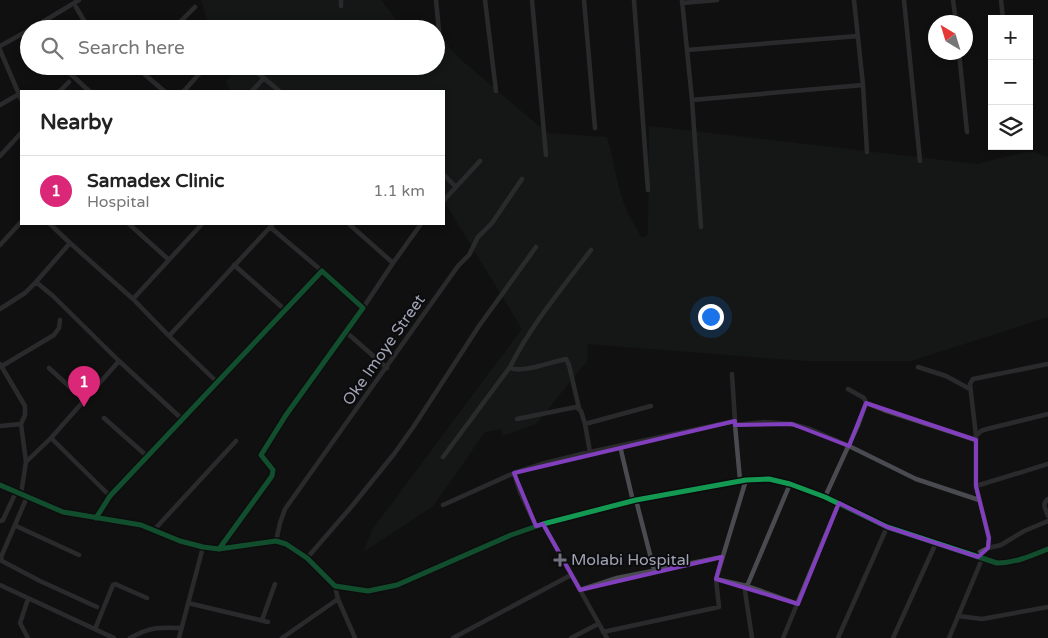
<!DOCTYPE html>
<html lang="en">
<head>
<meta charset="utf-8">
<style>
  :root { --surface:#fff; --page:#f2f2f2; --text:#222; --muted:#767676; --line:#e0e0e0; --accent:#db2777 }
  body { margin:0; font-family:"Varela Round",sans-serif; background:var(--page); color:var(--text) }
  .controls { position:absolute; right:15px; top:15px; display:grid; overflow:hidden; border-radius:0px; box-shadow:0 2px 8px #0003 }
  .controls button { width:45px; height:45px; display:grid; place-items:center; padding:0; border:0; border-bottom:1px solid var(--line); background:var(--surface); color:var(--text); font:25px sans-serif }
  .compass { position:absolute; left:928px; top:15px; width:45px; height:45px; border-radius:50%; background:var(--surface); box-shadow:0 2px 8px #0003; rotate:322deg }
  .you { position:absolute; left:710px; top:316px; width:18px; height:18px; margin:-12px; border:4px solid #fff; border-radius:50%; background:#1a73e8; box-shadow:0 0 0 8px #1a73e833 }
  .badge { display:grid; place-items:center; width:32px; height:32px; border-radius:50%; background:var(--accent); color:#fff; font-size:16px; font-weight:700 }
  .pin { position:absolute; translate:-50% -41px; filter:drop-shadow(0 1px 2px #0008) }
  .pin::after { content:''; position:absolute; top:26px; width:18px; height:15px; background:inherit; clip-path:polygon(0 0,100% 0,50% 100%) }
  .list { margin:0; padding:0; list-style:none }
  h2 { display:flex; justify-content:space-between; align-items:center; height:65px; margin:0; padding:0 20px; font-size:21px }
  h2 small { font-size:16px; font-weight:400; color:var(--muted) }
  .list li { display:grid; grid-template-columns:32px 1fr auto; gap:15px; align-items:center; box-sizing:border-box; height:70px; padding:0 20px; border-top:1px solid var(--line) }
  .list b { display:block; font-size:19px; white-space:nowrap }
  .list p { margin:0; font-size:16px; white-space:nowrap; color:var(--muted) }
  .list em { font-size:16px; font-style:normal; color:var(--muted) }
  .icon { flex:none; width:28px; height:28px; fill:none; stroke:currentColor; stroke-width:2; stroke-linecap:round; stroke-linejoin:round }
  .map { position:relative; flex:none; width:1048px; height:638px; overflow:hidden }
  .search { position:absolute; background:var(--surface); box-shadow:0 2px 8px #0003; left:20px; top:20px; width:425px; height:55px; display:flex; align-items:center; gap:12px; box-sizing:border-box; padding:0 18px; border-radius:28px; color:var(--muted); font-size:19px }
  .panel { position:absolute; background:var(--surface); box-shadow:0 2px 8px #0003; left:20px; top:90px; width:425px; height:135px; border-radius:0px }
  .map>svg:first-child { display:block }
</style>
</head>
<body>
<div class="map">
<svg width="1048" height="638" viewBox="0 0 1048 638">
  <rect width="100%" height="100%" fill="#111"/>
  <!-- green -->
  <path fill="#19201b" d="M201,0H381L403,29H210Z
    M436,33L460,59L547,133L607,137C612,153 614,168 618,184C622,203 632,222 642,238L648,235L649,126L977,164L1021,153L1033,152L1048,157V317L911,361H805L588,344L587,361L536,424L502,436V429L485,432L433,506L363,552L372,530L522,329L444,201V91H232L228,87L226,82L232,75L222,66H436Z"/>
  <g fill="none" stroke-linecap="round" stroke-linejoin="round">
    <!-- minor -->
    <path stroke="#4a4b51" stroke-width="4.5" d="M341,0V6
      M436,0L441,52
      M485,0L496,91
      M532,0L546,155
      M584,0L595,128
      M634,0L648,190
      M682,0L692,100L701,227
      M854,0L863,85L867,152
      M904,0L920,161
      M953,0L956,22
      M1001,0L1003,19
      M682,3L717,0
      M76,7L89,29
      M31,29L79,0
      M173,29L195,7
      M0,46L29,30
      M0,50L21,99
      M687,50L858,36
      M959,52L967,132
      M62,66L89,91
      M135,66L164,91
      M248,66L264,78
      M60,91L69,82
      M184,91L206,66
      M252,91L264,78L279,91
      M692,100L863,85
      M0,105L19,94
      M0,156L21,133
      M444,175L456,187
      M444,200L480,161
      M50,224L70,243
      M129,224L169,260
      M202,224L133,299L169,336L273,224
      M349,224L393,263L421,224
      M270,227L322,271
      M0,245L21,222
      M234,265L284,309
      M133,299L70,243L36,282L53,296L119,361L182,419
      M363,308L393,263
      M0,309L25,293L36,282
      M346,332L387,368
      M169,336L217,382
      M0,364L25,406V415L21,424
      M2,366L54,335L59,328L60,320
      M918,367L946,376L970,389
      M49,368L84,400
      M732,374L735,421
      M848,389L864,398L866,403L884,410L976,440
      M579,408L569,365L566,359C554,361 517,375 510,367C531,325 563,287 591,250
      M104,418L148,457
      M517,419L576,407L581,411L585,424
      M21,424L26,462
      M735,425L740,480
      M0,426L21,424
      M976,436L981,431L987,429L1048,414
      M51,438L110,496
      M620,446L633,501
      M590,452L585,424L651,406
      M443,457L510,367
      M514,473L520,492L536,526
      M0,485L63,512L141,525L180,541L203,547L219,549L276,541L286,544L307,558L335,586L368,591L397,585L511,535L543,524L636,500L746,480L769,479L790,484L825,497L887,527L997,563C1015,563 1031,556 1048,549
      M976,486L1048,464
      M21,494L26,462L51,438L119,361
      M27,497L1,557L2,561L40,581L97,607
      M825,497L858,425L866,403
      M1048,499C1041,505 1046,509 1048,516
      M636,500L654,570
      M443,505L514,473L545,463L590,452L735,421V425L764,422L792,424L810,429L849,446L916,479L979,500
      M96,518L110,496L322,271L363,308L286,415L261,455L273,470L272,476L219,549
      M0,521L3,520L16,492
      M543,524L607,638
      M16,526L79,555
      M154,530L236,441
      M276,541L280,523L285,509L458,266L469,255L478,237L492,223L522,179
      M988,548L1001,545L1024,531L1048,521
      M978,557L980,552L988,548L989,538L976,486V436L970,384L973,379L1048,364
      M307,558L352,506L394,454L414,426L479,326L536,247
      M716,579L747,586L798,604
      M0,585L114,638
      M335,586L338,599L355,638
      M580,590L617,578L722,557
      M28,599L20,623L28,638
      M188,603L268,622
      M958,616L982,619L1048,607
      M262,620L275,584
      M95,629L113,585L115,584L147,598
      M603,632L719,607L716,579L746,480
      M130,638C150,627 159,627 181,628
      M179,638L203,547
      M282,638L338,599
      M453,638L571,575
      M571,638L598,624
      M752,638L745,591L790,484
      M783,638L839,503
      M838,638L887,527
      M893,638L936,543
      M949,638L982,559"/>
    <defs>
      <path id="cycleway" d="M0,485L63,512L141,525L180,541L203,547L219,549L276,541L286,544L307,558L335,586L368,591L397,585L511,535L543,524L636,500L746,480L769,479L790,484L825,497L887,527L997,563C1015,563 1031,556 1048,549
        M96,518L110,496L322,271L363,308L286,415L261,455L273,470L272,476L219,549"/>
    </defs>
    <!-- cycleway casing -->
    <use href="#cycleway" stroke="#0c0b0d" stroke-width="8"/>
    <!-- cycleway -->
    <use href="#cycleway" stroke="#139951" stroke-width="5"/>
  </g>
  <!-- marked area -->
  <path d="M0 0H1048V638H0ZM866,403L976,440V486L989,538L988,548L978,557L887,527L839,503L798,604L716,579L722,557L580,590L543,524L536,526L514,473L735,421V425L792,424L849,446Z" fill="#111" fill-opacity=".55" fill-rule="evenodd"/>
  <path fill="none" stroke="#813ebd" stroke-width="4" stroke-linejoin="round" d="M866,403L976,440V486L989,538L988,548L978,557L887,527L839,503L798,604L716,579L722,557L580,590L543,524L536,526L514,473L735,421V425L792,424L849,446Z"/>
  <!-- markers -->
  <path fill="#6e707b" stroke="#0c0b0d" stroke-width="2" d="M557.5 552.5h5v5h5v5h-5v5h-5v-5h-5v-5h5z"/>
  <g text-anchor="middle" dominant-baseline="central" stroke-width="4" stroke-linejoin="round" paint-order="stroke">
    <!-- street labels -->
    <g font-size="16" fill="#a0a3b4" stroke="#0c0b0d">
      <text transform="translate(384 350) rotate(-55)">Oke Imoye Street</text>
    </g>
    <!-- poi labels -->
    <g font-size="16" fill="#a0a3b4" stroke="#0c0b0d" text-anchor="start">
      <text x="571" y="560">Molabi Hospital</text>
    </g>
  </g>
</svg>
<div class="controls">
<button>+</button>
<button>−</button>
<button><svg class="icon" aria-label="layers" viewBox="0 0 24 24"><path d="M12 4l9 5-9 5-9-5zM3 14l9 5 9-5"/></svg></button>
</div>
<svg class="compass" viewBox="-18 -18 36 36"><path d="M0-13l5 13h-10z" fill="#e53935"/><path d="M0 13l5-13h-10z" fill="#767676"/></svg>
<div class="you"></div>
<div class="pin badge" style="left:84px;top:407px">1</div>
<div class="search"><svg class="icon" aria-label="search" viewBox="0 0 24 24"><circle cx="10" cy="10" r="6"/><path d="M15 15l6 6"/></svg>Search here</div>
<section class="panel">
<h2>Nearby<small></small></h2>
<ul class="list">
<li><span class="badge">1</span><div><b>Samadex Clinic</b><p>Hospital</p></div><em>1.1 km</em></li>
</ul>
</section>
</div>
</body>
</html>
